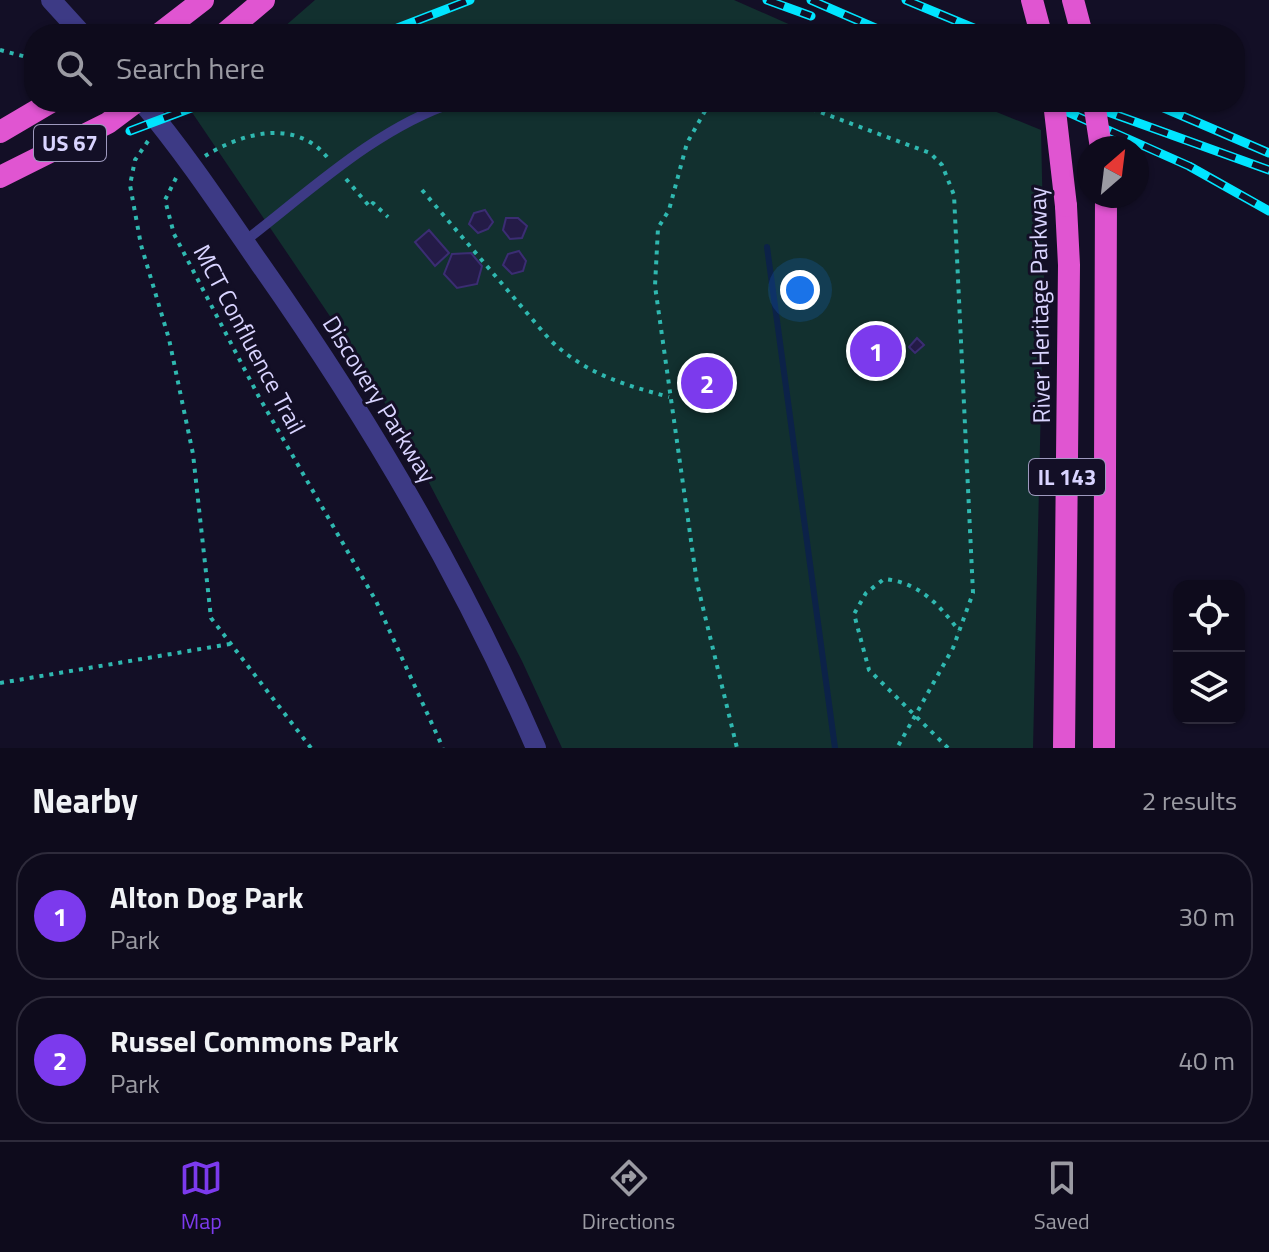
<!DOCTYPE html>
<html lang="en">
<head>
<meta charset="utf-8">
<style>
  :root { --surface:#0e0b1c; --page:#171425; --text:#f1f3f6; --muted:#9b9ba3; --line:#2e2b3b; --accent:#7c3aed }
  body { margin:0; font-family:"Titillium Web",sans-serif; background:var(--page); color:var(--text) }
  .controls { position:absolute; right:24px; bottom:24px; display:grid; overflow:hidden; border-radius:16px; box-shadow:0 2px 6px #0004 }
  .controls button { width:72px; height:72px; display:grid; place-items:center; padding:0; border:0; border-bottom:2px solid var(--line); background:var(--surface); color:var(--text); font:40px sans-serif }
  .compass { position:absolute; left:1077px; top:136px; width:72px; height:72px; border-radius:50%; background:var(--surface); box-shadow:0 2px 6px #0004; rotate:28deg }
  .you { position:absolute; left:800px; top:290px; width:28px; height:28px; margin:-20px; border:6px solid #fff; border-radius:50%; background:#1a73e8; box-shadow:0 0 0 12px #1a73e833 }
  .badge { display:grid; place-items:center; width:52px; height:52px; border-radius:50%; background:var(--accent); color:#fff; font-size:26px; font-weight:700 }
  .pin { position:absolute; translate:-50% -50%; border:4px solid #fff; box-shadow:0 2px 8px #0006 }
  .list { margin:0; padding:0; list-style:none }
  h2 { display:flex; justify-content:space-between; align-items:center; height:104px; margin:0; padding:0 32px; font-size:34px }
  h2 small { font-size:26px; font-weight:400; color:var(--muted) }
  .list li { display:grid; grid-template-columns:52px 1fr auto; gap:24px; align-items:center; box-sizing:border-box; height:128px; margin:0 16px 16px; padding:0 16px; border:2px solid var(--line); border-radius:32px }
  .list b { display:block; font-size:30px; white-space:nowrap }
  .list p { margin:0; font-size:26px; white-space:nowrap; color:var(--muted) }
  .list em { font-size:26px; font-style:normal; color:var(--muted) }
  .icon { flex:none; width:44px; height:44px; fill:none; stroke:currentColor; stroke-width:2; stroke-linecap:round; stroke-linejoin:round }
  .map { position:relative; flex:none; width:1269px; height:748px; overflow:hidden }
  .search { position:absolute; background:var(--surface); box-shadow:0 2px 6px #0004; left:24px; right:24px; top:24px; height:88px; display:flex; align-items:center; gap:20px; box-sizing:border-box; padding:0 28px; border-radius:32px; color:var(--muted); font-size:30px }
  .sheet { height:392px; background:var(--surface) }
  nav { display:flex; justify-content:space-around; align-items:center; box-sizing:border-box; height:112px; border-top:2px solid var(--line); background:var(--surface); font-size:22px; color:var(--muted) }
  nav a { display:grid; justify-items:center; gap:4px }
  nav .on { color:var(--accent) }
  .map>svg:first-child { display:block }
</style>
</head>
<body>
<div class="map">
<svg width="1269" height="748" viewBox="0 0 1269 748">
  <rect width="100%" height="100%" fill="#130f26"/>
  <!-- green -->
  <path fill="#12302f" d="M315,0H734L811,34H276Z
    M185,102H972L1041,130L1044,271L1033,748H562L522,661L401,429L344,337Z"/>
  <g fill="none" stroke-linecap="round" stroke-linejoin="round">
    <!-- stream -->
    <path stroke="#0c2248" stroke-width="6" d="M767,247L835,748"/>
  </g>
  <!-- building -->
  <path fill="#241b47" stroke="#3b2d73" stroke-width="2" d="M485,210L493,222L488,229L478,233L469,224L474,213Z
    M506,218H518L527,226L522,238L510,239L503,230Z
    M429,230L449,253L435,266L415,242Z
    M519,251L526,261L523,271L512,274L503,265L508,254Z
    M471,253L482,266L477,284L457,288L444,274L452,254Z
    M917,338L924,345L915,353L909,347Z"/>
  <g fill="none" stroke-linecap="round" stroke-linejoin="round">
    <!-- path -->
    <path stroke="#2fb8b0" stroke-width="4" stroke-dasharray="4 6" stroke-linecap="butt" d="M0,50L34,59
      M710,102L687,143L669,210L658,228L655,286L697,583L737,748
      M793,102L930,153L942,165L954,195L973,593L953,648L897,748
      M148,141L135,160L130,185L141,245L169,339L193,454L211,618L311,748
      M205,156C242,133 295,118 327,157
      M176,178L165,200L174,234L259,397L376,601L443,748
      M346,179L370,207L373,203L388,217
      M422,190L550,340C586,374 622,384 669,397
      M0,683L230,644
      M948,748L869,670L854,614L866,593L884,579C918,582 939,604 959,631"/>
    <!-- service -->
    <path stroke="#3d3a85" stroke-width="10" d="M245,241C310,191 376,128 455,102"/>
    <!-- tertiary -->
    <path stroke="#3d3a85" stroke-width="20" d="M51,0L82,34
      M142,102C185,153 222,209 260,264C367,416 462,576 536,748"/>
    <!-- trunk -->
    <path stroke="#e055d1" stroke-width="22" d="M1032,0L1041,34
      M1073,0L1082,34
      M159,34L203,0
      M224,34L264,0
      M0,132L51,102
      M0,177L108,123L136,102
      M1064,748L1069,265L1066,206
      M1104,748L1106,196"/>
    <defs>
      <path id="rail" d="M767,0L811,16
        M811,0L889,34
        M906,0L988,34
        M382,34L470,0
        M1045,102L1189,166L1269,211
        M1150,102L1269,153
        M1083,103L1269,170
        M130,131L207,102"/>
    </defs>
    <!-- rail casing -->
    <use href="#rail" stroke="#00e5ff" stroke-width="9"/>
    <!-- rail -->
    <use href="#rail" stroke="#130f26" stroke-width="6" stroke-dasharray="18" stroke-linecap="butt"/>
    <!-- trunk-bridge -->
    <path stroke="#e055d1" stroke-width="22" d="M1054,102L1066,206
      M1094,102L1101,148"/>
  </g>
  <g text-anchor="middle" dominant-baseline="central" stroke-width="6" stroke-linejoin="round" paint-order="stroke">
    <!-- shield labels -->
    <g fill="#130f26" stroke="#9e99be" stroke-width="2">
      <rect x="34" y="125" width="72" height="36" rx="6"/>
      <rect x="1029" y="459" width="76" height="36" rx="6"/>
    </g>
    <g font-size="22" font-weight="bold" fill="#d9d4ff">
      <text x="70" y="143">US 67</text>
      <text x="1067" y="477">IL 143</text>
    </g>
    <!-- street labels -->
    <g font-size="24" fill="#d9d4ff" stroke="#130f26">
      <text transform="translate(1039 305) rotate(-91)">River Heritage Parkway</text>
      <text transform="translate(250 339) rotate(62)">MCT Confluence Trail</text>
      <text transform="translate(380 399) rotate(58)">Discovery Parkway</text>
    </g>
  </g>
</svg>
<div class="controls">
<button><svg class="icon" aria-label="locate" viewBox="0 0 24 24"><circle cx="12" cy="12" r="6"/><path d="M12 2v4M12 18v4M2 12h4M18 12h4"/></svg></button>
<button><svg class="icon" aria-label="layers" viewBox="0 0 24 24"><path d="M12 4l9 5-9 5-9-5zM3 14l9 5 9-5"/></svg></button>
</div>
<svg class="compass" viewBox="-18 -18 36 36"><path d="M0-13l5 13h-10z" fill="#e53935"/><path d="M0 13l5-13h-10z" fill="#9b9ba3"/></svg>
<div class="you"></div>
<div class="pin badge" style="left:876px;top:351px">1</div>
<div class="pin badge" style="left:707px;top:383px">2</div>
<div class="search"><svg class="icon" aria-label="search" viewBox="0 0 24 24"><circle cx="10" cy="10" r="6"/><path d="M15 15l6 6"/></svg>Search here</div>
</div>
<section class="sheet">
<h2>Nearby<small>2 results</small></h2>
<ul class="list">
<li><span class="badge">1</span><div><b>Alton Dog Park</b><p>Park</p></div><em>30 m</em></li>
<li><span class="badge">2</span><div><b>Russel Commons Park</b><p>Park</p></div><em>40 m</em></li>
</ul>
</section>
<nav>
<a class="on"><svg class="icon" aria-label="map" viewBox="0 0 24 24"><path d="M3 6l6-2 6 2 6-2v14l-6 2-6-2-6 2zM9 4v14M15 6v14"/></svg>Map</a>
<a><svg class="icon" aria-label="directions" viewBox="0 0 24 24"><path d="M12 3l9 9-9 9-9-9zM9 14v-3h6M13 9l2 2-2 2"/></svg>Directions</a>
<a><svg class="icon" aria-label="saved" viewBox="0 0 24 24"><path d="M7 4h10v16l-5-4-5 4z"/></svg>Saved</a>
</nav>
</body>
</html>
